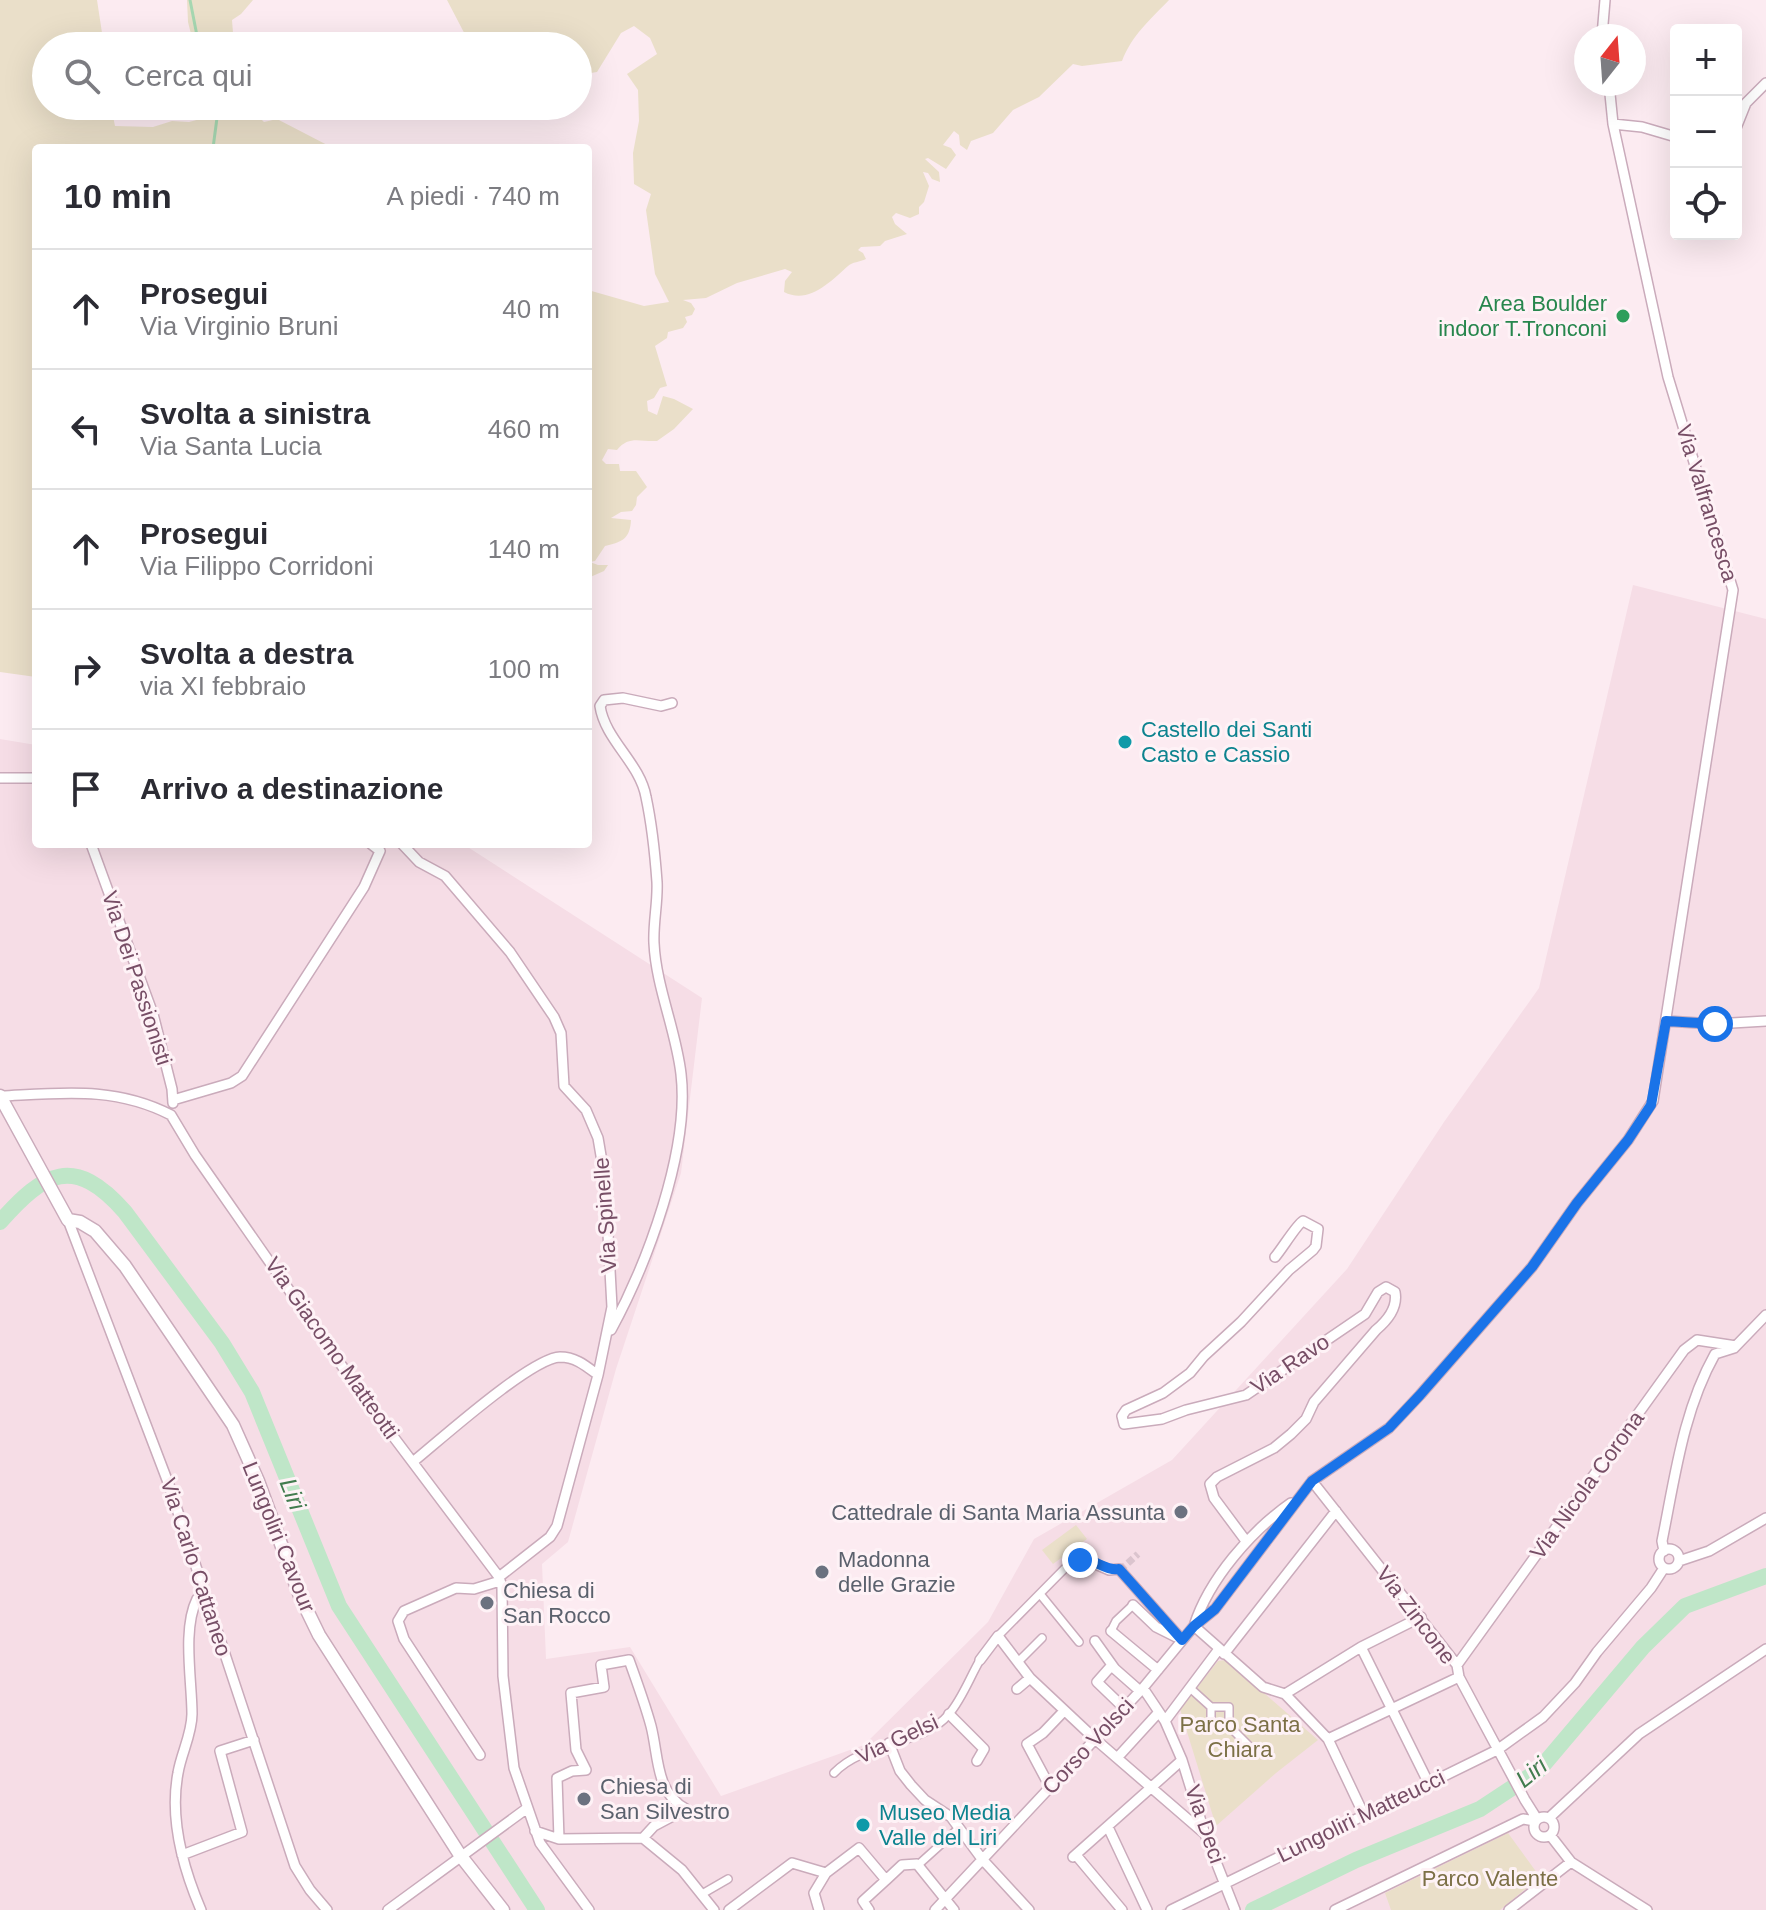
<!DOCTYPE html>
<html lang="it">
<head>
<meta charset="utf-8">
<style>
  :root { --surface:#fff; --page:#f7f7f7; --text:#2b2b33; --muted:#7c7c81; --line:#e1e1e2 }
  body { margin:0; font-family:Helvetica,sans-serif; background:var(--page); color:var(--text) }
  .controls { position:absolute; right:24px; top:24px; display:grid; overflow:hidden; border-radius:8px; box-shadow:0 8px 32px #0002 }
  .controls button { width:72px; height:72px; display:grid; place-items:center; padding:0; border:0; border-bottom:2px solid var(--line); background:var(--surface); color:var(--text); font:40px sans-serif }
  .compass { position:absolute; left:1574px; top:24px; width:72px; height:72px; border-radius:50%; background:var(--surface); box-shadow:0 8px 32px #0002; rotate:17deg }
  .stop { position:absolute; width:24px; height:24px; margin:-18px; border:6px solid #1a73e8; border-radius:50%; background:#fff }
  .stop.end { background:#1a73e8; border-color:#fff; box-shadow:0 2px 8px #0008 }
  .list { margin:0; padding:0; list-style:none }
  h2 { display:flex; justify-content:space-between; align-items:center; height:104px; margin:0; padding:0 32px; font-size:34px }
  h2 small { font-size:26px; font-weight:400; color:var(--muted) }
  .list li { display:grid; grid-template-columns:52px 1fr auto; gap:24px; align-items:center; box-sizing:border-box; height:120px; padding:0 32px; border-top:2px solid var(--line) }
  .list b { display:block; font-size:30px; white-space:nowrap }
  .list p { margin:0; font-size:26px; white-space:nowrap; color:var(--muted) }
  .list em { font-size:26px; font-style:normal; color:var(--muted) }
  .icon { flex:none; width:44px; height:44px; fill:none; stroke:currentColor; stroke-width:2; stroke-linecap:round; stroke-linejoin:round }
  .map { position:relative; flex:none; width:1766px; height:1910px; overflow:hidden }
  .search { position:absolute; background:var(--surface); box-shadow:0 8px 32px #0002; left:32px; top:32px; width:560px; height:88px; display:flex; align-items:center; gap:20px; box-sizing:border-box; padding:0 28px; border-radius:44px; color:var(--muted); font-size:30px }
  .panel { position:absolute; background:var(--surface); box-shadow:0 8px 32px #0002; left:32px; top:144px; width:560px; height:704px; border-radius:8px }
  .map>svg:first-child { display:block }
</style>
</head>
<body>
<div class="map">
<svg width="1766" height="1910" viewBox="0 0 1766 1910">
  <rect width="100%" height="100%" fill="#fcebf1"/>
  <!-- residential -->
  <path fill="#f6dde6" d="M1633,585L1766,619V1910H0V739L36,745V844H463L702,998L681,1173L616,1369L568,1542L542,1564L546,1659L630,1647L721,1796L864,1745L988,1622L1034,1539L1172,1460L1347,1269L1444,1122L1539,988Z"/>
  <!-- green -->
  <path fill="#eadfc9" d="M0,0H97L104,46H46V106H111L115,126L153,127L172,121L189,122L208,117L206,106H254L256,114L264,122L277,119L333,148H36V677L0,672Z
    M187,0H253L241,14L232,20L234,46H194L188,22Z
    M447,0H1169C1150,20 1132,35 1122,61L1082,66L1073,64L1039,97L1013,110L993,133L971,141L967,150L960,145L959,135L954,131L943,145L951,148L956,155L946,169L928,158L925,159L939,172L940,182L932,179L928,173L923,172L929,186L924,202L919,207V214L910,218L896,213L892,217L895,224L907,234L885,241L880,246L861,247L858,250L863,253L866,259C860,262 852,262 848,266C831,281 809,305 784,292L785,281L792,272L785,269L737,283L706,298L683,300L691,303L695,309L692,315L685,317L687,322L683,328L668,332L667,338L655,346L667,386L660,388L654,398L647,401L648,411L657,415L663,396L674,399L693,409L674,429L657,441C640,442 629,435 617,450L608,449L602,460L606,464H619L620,471H636L647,487L637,497L636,505L632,511L621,512L611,518L631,520C630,539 622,542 605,546L595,561L590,562L598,565H608L604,571L588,578V290L644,306L669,302L655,274L646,210L651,194L634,184L633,153L639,121L638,90L627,74L657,54L650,38L634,26L621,33L597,72L578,75V46H471Z
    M1076,1525L1087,1539L1053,1564L1042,1550Z
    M1226,1660L1318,1740L1276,1773L1216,1826L1180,1709L1218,1661Z
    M1508,1833L1540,1877L1500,1910H1391L1385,1893Z"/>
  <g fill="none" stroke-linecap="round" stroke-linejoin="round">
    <!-- stream -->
    <path stroke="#a6d7b1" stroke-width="3" d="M190,0L199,46
      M213,148L217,118L215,106
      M35,608L36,605"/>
    <!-- river -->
    <path stroke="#bfe6c8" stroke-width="16" d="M0,1222C44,1172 74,1154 125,1212L222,1343L252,1392L339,1606L537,1910
      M1253,1910L1356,1860L1480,1809L1539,1770L1643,1647L1685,1606L1766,1576"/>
    <!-- pedestrian-tunnel -->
    <path stroke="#dbc4ce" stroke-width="7" stroke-dasharray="7 3.5" stroke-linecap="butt" d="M1120,1570L1138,1554"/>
    <defs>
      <path id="pedestrian" d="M1040,1594L1079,1642
        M1111,1631L1116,1621L1133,1605
        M998,1636L1077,1556
        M1018,1662L1042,1638
        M1190,1688L1211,1707H1229V1726
        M1211,1707V1725L1229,1726L1255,1752
        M834,1773C864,1741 923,1746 949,1714C962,1699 970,1677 980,1660
        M918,1865L959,1828
        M702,1894L728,1879"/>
      <path id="minor" d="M1602,36L1605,0
        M1613,124L1642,127L1676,137
        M1736,128L1746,103L1766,83
        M0,778H36
        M91,844L153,1014L172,1089L173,1103
        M402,844L419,862L445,876L510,952L554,1017L561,1033L564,1086L586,1110L598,1138L605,1179L612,1307L598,1375L557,1526L550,1537L499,1577
        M1666,1021L1715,1024L1766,1021
        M1,1096C62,1093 115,1086 171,1115
        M173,1100L231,1083L242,1076L364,887L380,851L371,844
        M171,1115L195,1155L365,1399L499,1577L502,1587L503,1676L514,1768L540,1843L589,1910
        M68,1220L169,1485L295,1866L310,1890L327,1910
        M611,1330C647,1264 690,1150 681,1074C676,1030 656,987 654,943C653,923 658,902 657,882C655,854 652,825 646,797C640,763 605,740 600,706L604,700L623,698L661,706L672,703
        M414,1461C440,1440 531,1358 560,1357C576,1357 586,1366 598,1375
        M1312,1481L1457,1665L1459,1677L1525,1800L1537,1819
        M1246,1541L1214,1498L1210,1484L1217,1477L1274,1448L1291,1434L1306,1419L1314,1402L1376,1330C1388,1320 1398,1308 1395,1292L1386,1287L1378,1292L1365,1314L1246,1395L1186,1410L1162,1419L1124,1424L1122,1416L1126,1410L1163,1393L1190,1373L1204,1356L1241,1322L1289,1270L1313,1250L1316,1246L1318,1229L1303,1221C1297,1224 1282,1249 1275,1257
        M1659 1559a10 10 0 1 1 20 0a10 10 0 1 1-20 0Z
        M1664,1551L1662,1541C1675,1477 1683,1411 1715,1354L1734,1348L1766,1315
        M1077,1556L1109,1570L1119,1569L1182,1640
        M1679,1561L1709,1551L1766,1518
        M1133,1605L1156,1627L1176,1637
        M1194,1626L1263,1687L1285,1694L1328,1739L1364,1815
        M1194,1626C1209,1579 1251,1531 1291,1503
        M1111,1631L1158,1670
        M1095,1641L1115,1669L1140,1691
        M1361,1647L1428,1782
        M1224,1654L1336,1511
        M980,1660L998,1636L1030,1678L1095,1739L1205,1834
        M1112,1665L1097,1682L1124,1708
        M1457,1665L1684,1350L1697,1340L1736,1346
        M1143,1688L1165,1721L1182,1760L1205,1834L1235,1910
        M1017,1689L1030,1678
        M1285,1694L1361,1647L1421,1617
        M949,1714L984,1749L977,1761
        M1165,1721L1219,1649
        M1328,1739L1459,1677
        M889,1743L900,1771L911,1785L925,1800L951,1817L982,1859L1029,1910
        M480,1755L404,1639L398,1621L404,1611L456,1588L474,1589L500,1581
        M1117,1758L1159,1712
        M1050,1787L1027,1744L1043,1733L1064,1711
        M1534 1827a10 10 0 1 1 20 0a10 10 0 1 1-20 0Z
        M1549,1818L1639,1734L1766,1649
        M1108,1827L1147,1910
        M535,1831L559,1839L643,1838L682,1870L714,1910
        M1550,1835L1571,1862L1647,1910
        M559,1839L557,1778L572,1771L586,1770L576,1750L571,1693L604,1687L601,1665L629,1660C637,1682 645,1704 651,1726C659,1757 655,1792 686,1809L654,1826L643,1838
        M182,1855L242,1832L220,1751L254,1740
        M1076,1855L1122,1910
        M1073,1857L1182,1760
        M201,1910C183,1868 169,1820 178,1773C181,1754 192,1734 192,1714C192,1681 182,1629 197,1599L205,1595
        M388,1910L526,1809
        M729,1910L792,1863L826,1873L859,1848L886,1880L902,1865L917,1864L954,1910
        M819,1910L814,1893L826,1873
        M869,1910L863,1901L886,1880
        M935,1910L1143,1688L1194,1626L1215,1609L1312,1481L1389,1428L1420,1395L1532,1267L1577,1203L1628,1140L1653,1101L1733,590L1668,377L1613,124L1609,84
        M1171,1910L1497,1750L1543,1717L1575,1683L1597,1652L1651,1588L1664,1568
        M1335,1910L1523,1819L1535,1821
        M1509,1910L1571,1862"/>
      <path id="tertiary" d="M0,1096L68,1220L80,1222L95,1231L125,1266L233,1425L258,1481L300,1596L319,1635L460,1855L503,1910"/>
    </defs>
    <!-- pedestrian casing -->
    <use href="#pedestrian" stroke="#caabbb" stroke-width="10"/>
    <!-- minor casing -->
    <use href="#minor" stroke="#caabbb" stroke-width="12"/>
    <!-- tertiary casing -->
    <use href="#tertiary" stroke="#caabbb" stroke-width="15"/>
    <!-- pedestrian -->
    <use href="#pedestrian" stroke="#fff" stroke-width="7"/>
    <!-- minor -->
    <use href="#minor" stroke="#fff" stroke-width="9"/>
    <!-- tertiary -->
    <use href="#tertiary" stroke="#fff" stroke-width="12"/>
  </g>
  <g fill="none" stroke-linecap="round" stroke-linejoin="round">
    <!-- route -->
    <path stroke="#1a73e8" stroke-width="10" d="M1080,1560C1095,1558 1104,1571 1119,1569L1182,1640L1194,1626L1215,1609L1312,1481L1389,1428L1420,1395L1532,1267L1577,1203L1628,1140L1651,1105L1666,1021L1715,1024"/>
  </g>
  <!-- markers -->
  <circle fill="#2e9e5b" stroke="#fef2f6" stroke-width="3" cx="1623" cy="316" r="8"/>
  <g fill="#0f9aa8" stroke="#fef2f6" stroke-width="3">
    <circle cx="1125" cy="742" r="8"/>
    <circle cx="863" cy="1825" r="8"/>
  </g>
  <g fill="#6b7280" stroke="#fef2f6" stroke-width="3">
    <circle cx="1181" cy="1512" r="8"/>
    <circle cx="822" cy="1572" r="8"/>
    <circle cx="487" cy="1603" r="8"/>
    <circle cx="584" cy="1799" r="8"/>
  </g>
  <g text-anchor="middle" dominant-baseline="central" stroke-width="6" stroke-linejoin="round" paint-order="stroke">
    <!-- leisure labels -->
    <g font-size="22" fill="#27864d" stroke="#fef2f6" text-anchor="end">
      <text x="1607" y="303">Area Boulder<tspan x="1607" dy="25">indoor T.Tronconi</tspan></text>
    </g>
    <!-- street labels -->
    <g font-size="22" fill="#774e66" stroke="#fef2f6">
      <text transform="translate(1707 503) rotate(73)">Via Valfrancesca</text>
      <text transform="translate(137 978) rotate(72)">Via Dei Passionisti</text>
      <text transform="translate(605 1215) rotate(-94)">Via Spinelle</text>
      <text transform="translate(332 1348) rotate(55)">Via Giacomo Matteotti</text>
      <text transform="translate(1290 1364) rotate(-34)">Via Ravo</text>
      <text transform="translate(1587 1485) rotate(-54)">Via Nicola Corona</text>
      <text transform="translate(279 1537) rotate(68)">Lungoliri Cavour</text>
      <text transform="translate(196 1567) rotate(72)">Via Carlo Cattaneo</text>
      <text transform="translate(1416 1615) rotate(53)">Via Zincone</text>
      <text transform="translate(897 1739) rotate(-25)">Via Gelsi</text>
      <text transform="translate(1088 1746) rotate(-47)">Corso Volsci</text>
      <text transform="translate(1361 1816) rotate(-26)">Lungoliri Matteucci</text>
      <text transform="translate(1205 1824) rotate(71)">Via Deci</text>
    </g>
    <!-- culture labels -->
    <g font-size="22" fill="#0d838f" stroke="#fef2f6" text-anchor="start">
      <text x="1141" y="729">Castello dei Santi<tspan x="1141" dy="25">Casto e Cassio</tspan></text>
      <text x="879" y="1812">Museo Media<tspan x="879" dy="25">Valle del Liri</tspan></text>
    </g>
    <!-- worship labels -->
    <g font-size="22" fill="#5b616d" stroke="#fef2f6" text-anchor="start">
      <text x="1165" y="1512" text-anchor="end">Cattedrale di Santa Maria Assunta</text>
      <text x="838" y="1559">Madonna<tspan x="838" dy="25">delle Grazie</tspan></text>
      <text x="503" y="1590">Chiesa di<tspan x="503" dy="25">San Rocco</tspan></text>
      <text x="600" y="1786">Chiesa di<tspan x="600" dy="25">San Silvestro</tspan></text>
    </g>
    <!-- park labels -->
    <g font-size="22" fill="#7c7046" stroke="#fef2f6">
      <text x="1240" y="1724">Parco Santa<tspan x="1240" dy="25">Chiara</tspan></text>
      <text x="1490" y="1878">Parco Valente</text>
    </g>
    <!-- water labels -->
    <g font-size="24" font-style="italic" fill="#427c4f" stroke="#fef2f6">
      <text transform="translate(293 1494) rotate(68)">Liri</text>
      <text transform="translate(1531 1772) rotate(-39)">Liri</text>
    </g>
  </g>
</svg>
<div class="controls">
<button>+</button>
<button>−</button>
<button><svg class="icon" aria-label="locate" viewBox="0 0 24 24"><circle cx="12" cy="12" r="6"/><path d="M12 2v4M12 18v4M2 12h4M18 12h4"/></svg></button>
</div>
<svg class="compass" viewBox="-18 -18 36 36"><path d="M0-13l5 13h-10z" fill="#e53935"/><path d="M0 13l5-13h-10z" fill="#7c7c81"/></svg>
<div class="stop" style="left:1715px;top:1024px"></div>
<div class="stop end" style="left:1080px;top:1560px"></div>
<div class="search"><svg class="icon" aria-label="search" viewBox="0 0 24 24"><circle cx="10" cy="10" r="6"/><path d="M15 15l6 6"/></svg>Cerca qui</div>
<section class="panel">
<h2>10 min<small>A piedi · 740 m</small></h2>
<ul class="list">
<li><svg class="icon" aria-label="ahead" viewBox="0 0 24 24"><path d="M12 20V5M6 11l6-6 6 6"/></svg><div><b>Prosegui</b><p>Via Virginio Bruni</p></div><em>40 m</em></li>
<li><svg class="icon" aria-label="left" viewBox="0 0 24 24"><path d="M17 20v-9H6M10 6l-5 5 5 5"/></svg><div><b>Svolta a sinistra</b><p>Via Santa Lucia</p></div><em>460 m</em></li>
<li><svg class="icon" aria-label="ahead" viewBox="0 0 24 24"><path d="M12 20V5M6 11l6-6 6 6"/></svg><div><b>Prosegui</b><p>Via Filippo Corridoni</p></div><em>140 m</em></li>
<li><svg class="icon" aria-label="right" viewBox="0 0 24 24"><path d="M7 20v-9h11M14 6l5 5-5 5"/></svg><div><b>Svolta a destra</b><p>via XI febbraio</p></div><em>100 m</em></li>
<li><svg class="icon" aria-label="arrive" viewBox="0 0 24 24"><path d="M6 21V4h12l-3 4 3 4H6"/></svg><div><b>Arrivo a destinazione</b></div></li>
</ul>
</section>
</div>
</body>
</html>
